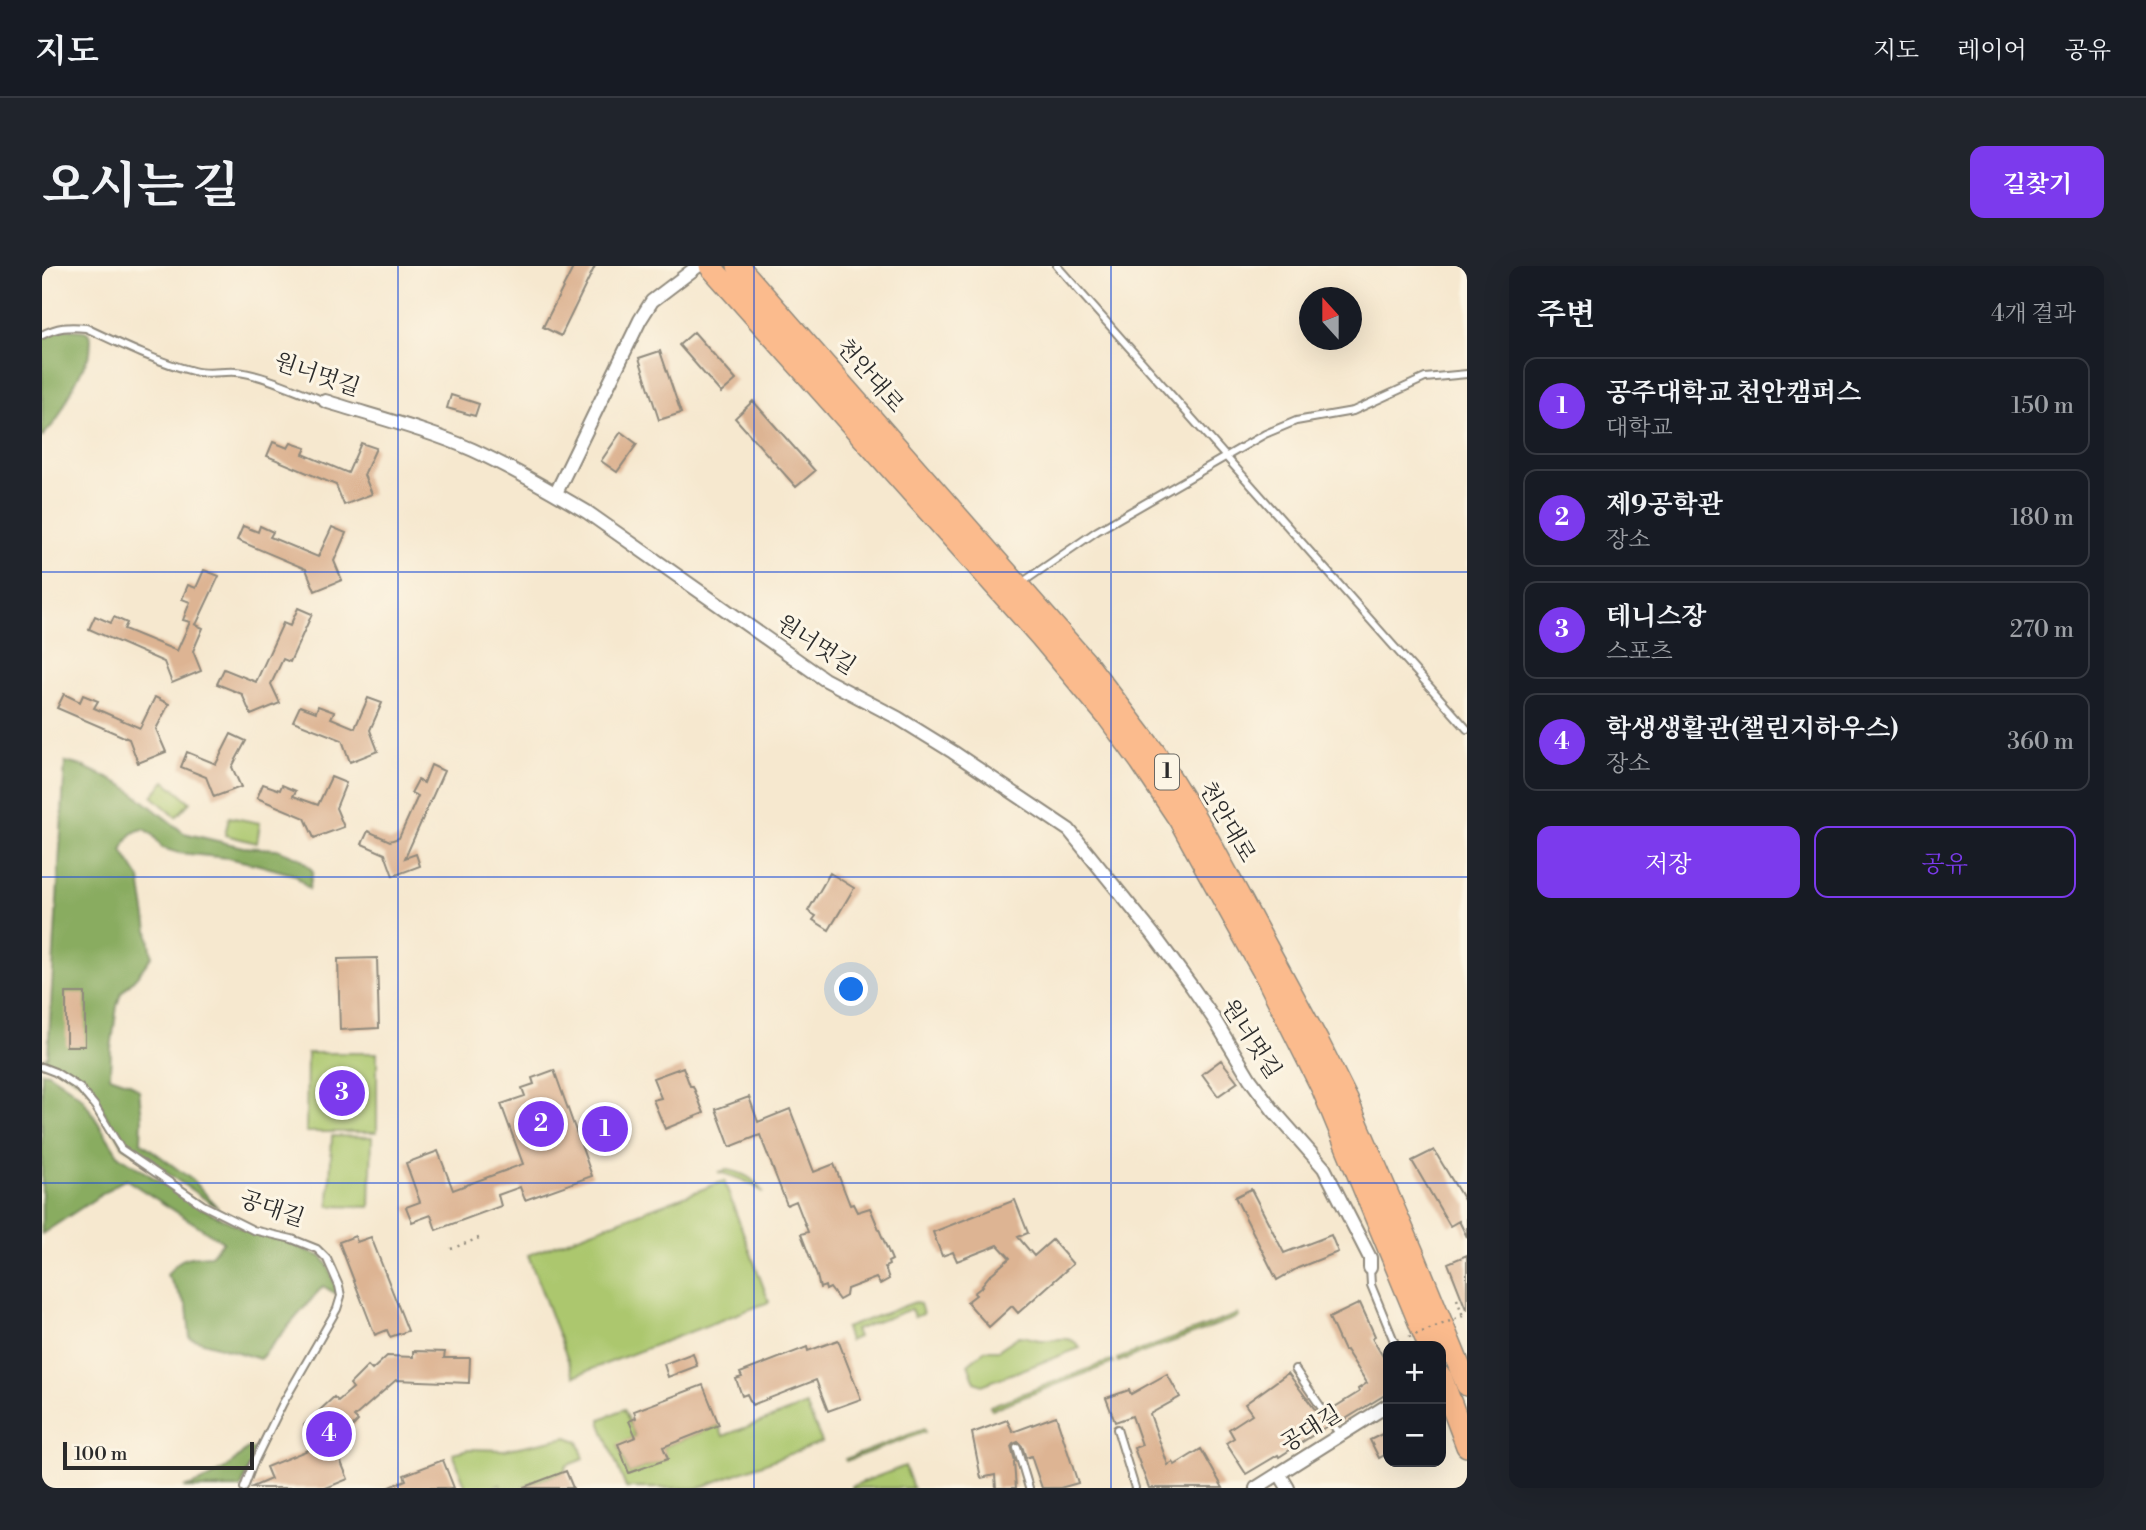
<!DOCTYPE html>
<html lang="ko">
<head>
<meta charset="utf-8">
<style>
  :root { --surface:#171b24; --page:#20242c; --text:#f1f3f6; --muted:#9ea1a6; --line:#363941; --accent:#7c3aed }
  body { margin:0; font-family:"Libre Bodoni","Noto Serif KR",serif; background:var(--page); color:var(--text) }
  .controls { position:absolute; right:21px; bottom:21px; display:grid; overflow:hidden; border-radius:14px; box-shadow:0 7px 28px #0002 }
  .controls button { width:63px; height:63px; display:grid; place-items:center; padding:0; border:0; border-bottom:2px solid var(--line); background:var(--surface); color:var(--text); font:35px sans-serif }
  .compass { position:absolute; left:1257px; top:21px; width:63px; height:63px; border-radius:50%; background:var(--surface); box-shadow:0 7px 28px #0002; rotate:339deg }
  .scale { position:absolute; left:21px; bottom:18px; width:191px; box-sizing:border-box; padding-left:7px; border:4px solid #2b2b2b; border-top:0; font-size:19px; line-height:24px; white-space:nowrap; color:#2b2b2b; -webkit-text-stroke:5px #fcf5e5; paint-order:stroke }
  .you { position:absolute; left:810px; top:724px; width:24px; height:24px; margin:-18px; border:5px solid #fff; border-radius:50%; background:#1a73e8; box-shadow:0 0 0 10px #1a73e833 }
  .badge { display:grid; place-items:center; width:46px; height:46px; border-radius:50%; background:var(--accent); color:#fff; font-size:23px; font-weight:700 }
  .pin { position:absolute; translate:-50% -50%; border:4px solid #fff; box-shadow:0 2px 7px #0006 }
  .list { margin:0; padding:0; list-style:none }
  h2 { display:flex; justify-content:space-between; align-items:center; height:91px; margin:0; padding:0 28px; font-size:30px }
  h2 small { font-size:23px; font-weight:400; color:var(--muted) }
  .list li { display:grid; grid-template-columns:46px 1fr auto; gap:21px; align-items:center; box-sizing:border-box; height:98px; margin:0 14px 14px; padding:0 14px; border:2px solid var(--line); border-radius:14px }
  .list b { display:block; font-size:26px; white-space:nowrap }
  .list p { margin:0; font-size:23px; white-space:nowrap; color:var(--muted) }
  .list em { font-size:23px; font-style:normal; color:var(--muted) }
  .actions { display:flex; gap:14px; padding:21px 28px }
  .actions a { flex:1; padding:16px 0; border:2px solid var(--accent); border-radius:14px; text-align:center; font-size:24px; color:var(--accent) }
  .actions .main { background:var(--accent); color:#fff }
  .map { position:relative; flex:none; width:1425px; height:1222px; overflow:hidden; border-radius:14px }
  header { display:flex; align-items:center; gap:42px; box-sizing:border-box; height:98px; padding:0 35px; background:var(--surface); border-bottom:2px solid var(--line) }
  header strong { font-size:33px }
  nav { display:flex; gap:38px; margin-inline-start:auto; font-size:24px }
  .intro { display:flex; align-items:center; justify-content:space-between; box-sizing:border-box; height:168px; padding:0 42px }
  h1 { margin:0; font-size:49px }
  .button { padding:18px 32px; border-radius:14px; background:var(--accent); color:#fff; font-size:24px; font-weight:700 }
  main { display:flex; gap:42px; padding:0 42px }
  aside { flex:1; background:var(--surface); border-radius:14px; box-shadow:0 7px 28px #0002 }
  .map>svg:first-child { display:block }
</style>
</head>
<body>
<header>
<strong>지도</strong>
<nav><a>지도</a><a>레이어</a><a>공유</a></nav>
</header>
<div class="intro"><h1>오시는 길</h1><a class="button">길찾기</a></div>
<main>
<div class="map">
<svg width="1425" height="1222" viewBox="0 0 1425 1222">
  <rect width="100%" height="100%" fill="#fcf5e5"/>
  <filter id="ink" filterUnits="userSpaceOnUse"><feTurbulence type="fractalNoise" baseFrequency=".0143" numOctaves="2"/><feDisplacementMap in="SourceGraphic" scale="14" xChannelSelector="R" yChannelSelector="G"/><feConvolveMatrix kernelMatrix="1 2 1 2 8 2 1 2 1" color-interpolation-filters="sRGB"/></filter>
  <filter id="wash" filterUnits="userSpaceOnUse"><feTurbulence type="fractalNoise" baseFrequency=".00686" numOctaves="4" result="noise"/><feDisplacementMap in="SourceGraphic" scale="28" xChannelSelector="R" yChannelSelector="G"/><feGaussianBlur stdDeviation="1.57" result="paint"/><feColorMatrix in="noise" values="0 0 0 0 0 0 0 0 0 0 0 0 0 0 0 0 0 1.4 0 .05"/><feComposite in="paint" operator="in"/></filter>
  <g filter="url(#wash)">
    <rect width="100%" height="100%" fill="#f6e8cf"/>
    <!-- green -->
    <path fill="#acc76e" stroke="#6c794c" stroke-width="2" d="M123,515L148,536L134,551L110,530Z
      M187,551L218,557L215,577L183,569Z
      M265,787H335V866H264Z
      M290,870L330,871L328,941L287,940Z
      M685,904C702,907 712,912 721,927C710,916 692,910 676,906Z
      M682,915L727,1036L532,1110L486,989Z
      M873,1036L878,1038L881,1048L872,1051L869,1043L813,1064L816,1071L807,1075L803,1062Z
      M1196,1048L1197,1051L1076,1096L1075,1093Z
      M977,1070C985,1070 992,1074 1000,1074C1014,1075 1029,1067 1038,1082L940,1119L933,1116L926,1098L943,1084H956Z
      M1070,1094L1071,1097L950,1143L948,1140Z
      M764,1139L780,1176L656,1222H584L559,1158V1153L582,1143L594,1171L576,1179L587,1207L625,1193L621,1181L677,1159L681,1170Z
      M882,1163L883,1166L804,1195L803,1193Z
      M525,1171L536,1175L542,1193L523,1200L524,1205L479,1222H459L458,1218L448,1222H424L411,1187L427,1183L462,1184Z
      M863,1200L871,1222H810V1220Z"/>
    <!-- forest -->
    <path fill="#89ac61" stroke="#5a6c46" stroke-width="2" d="M22,63L43,65L46,67L49,73L48,87L15,154L0,171V72Z
      M23,496L40,500L83,520L142,567L201,581L235,583L258,592L271,605L267,623L253,609L217,599L186,592L137,587L120,582L111,569L103,563C89,564 85,573 80,585L98,613L110,690L95,710L79,727L75,740L69,783L68,810L88,817L97,824L100,852L99,876L153,916L176,942L113,899L81,880L53,830L40,817L1,794L6,789Z
      M0,806L6,807L28,822L41,833L77,890L169,947L210,967L240,974L280,991L286,999L297,1030L281,1020L218,1093L148,1072L145,1040L125,1009C139,989 146,991 169,989L181,976L83,913L0,968Z
      M205,1183H215L199,1222H141C171,1213 184,1205 205,1183Z"/>
    <g id="blocks">
      <!-- building -->
      <path fill="#ddb493" d="M532,0H553L519,70L501,61Z
        M652,66L694,114L679,127L637,79Z
        M618,85L639,147L617,154L597,92Z
        M409,129L437,138L433,150L405,142Z
        M711,135L773,205L754,221L693,152Z
        M579,166L595,178L575,206L559,195Z
        M231,176L246,182L249,177L264,182L261,188L306,207L319,177L334,182L322,209L330,228L302,239L294,219L225,190Z
        M201,260L216,266L218,260L231,266L228,271L276,291L290,261L304,267L292,295L300,314L273,325L264,303L195,274Z
        M162,304L177,310L154,359L152,358L161,362L151,385L159,405L130,417L122,396L47,363L53,350L69,357L72,351L85,357L82,363L135,385L148,356L141,354L148,336L140,333L146,319L154,322Z
        M256,342L270,348L248,396L241,393L229,418L238,437L209,449L200,428L175,418L182,403L214,416L241,357L248,360Z
        M22,428L38,436L41,429L56,435L52,442L98,462L113,431L127,438L114,463L124,486L96,497L87,473L15,442Z
        M326,432L340,437L328,464L336,485L308,496L300,474L251,455L258,440L274,446L276,440L292,446L289,452L313,462Z
        M189,468L204,475L190,501L199,521L172,531L164,511L139,501L145,486L174,498Z
        M389,499L402,505L363,592L374,588L378,600L351,610L343,588L320,578L326,565L348,575L357,572L376,530L369,527L376,514L382,517Z
        M289,511L304,517L294,542L302,561L272,572L263,552L215,532L221,518L238,524L240,519L254,525L251,530L276,539Z
        M788,607L812,622L787,664L771,654L774,650L766,645Z
        M335,692L337,762L298,764L296,693Z
        M24,727H43V780H24Z
        M1179,794L1196,816L1176,830L1160,808Z
        M641,801L648,820H651L662,847L623,863L611,834L619,832L611,812Z
        M512,804L550,910L483,934L478,921L456,929L459,940L394,964L389,949L370,956L364,941L378,936L364,897L396,885L411,924L481,898L459,838L483,830L480,822L492,818L490,812Z
        M707,831L716,856L748,843L772,906L792,898L808,939L811,938L815,946L828,942L850,994L846,996L847,999L843,1001L847,1013L838,1018L834,1012L805,1023L804,1030L797,1034L788,1022L784,1024L783,1020L778,1022L775,1010L759,968L766,966L754,935L745,939L718,869L688,881L674,843Z
        M1392,884L1425,939V971L1417,955L1408,960L1370,895Z
        M1209,923L1242,987L1289,969L1296,986L1256,1002L1235,1014L1193,931Z
        M973,934L986,967L976,971L992,990L1010,974L1031,998L976,1047L970,1040L947,1061L925,1036L934,1029L932,1027L941,1020L940,1019L948,1009L968,992L956,979L915,995L911,986L900,990L891,966Z
        M313,970L315,976L329,971L366,1065L348,1071L345,1064L333,1069L297,976Z
        M1425,989V1043H1424L1406,997Z
        M1318,1037L1333,1070L1330,1072L1346,1099V1127L1297,1157L1288,1144L1317,1126L1316,1123L1325,1117L1304,1084L1302,1085L1287,1052Z
        M796,1074L819,1133L786,1145L774,1114L710,1139L705,1128L700,1130L694,1113L700,1111L698,1107L765,1081L766,1085Z
        M371,1085L403,1086L402,1092H428L427,1117L354,1114L312,1151L316,1155L292,1179L306,1213L284,1222H208L229,1213L224,1201L281,1178L262,1159L292,1131L296,1135L311,1122L308,1118L326,1100L330,1104L345,1090L371,1091Z
        M651,1087L655,1100L626,1111L622,1098Z
        M1246,1107L1285,1160L1237,1191L1236,1189L1204,1208L1184,1177L1192,1172L1187,1163L1210,1148L1203,1138Z
        M1125,1108L1138,1131L1108,1148L1126,1199L1131,1196L1133,1199L1159,1183L1181,1222H1107L1092,1182L1100,1179L1090,1150L1073,1156L1064,1132L1087,1124L1089,1128Z
        M661,1119L677,1159L621,1181L626,1193L587,1207L576,1178L594,1171L587,1155L594,1152L592,1145Z
        M1014,1150L1036,1217L1018,1222H1000L989,1190L984,1192L980,1180L976,1176L971,1178L969,1181L973,1196L972,1197L974,1222H954L953,1209L939,1212L930,1167L965,1154L971,1166Z
        M1346,1165V1187L1337,1192L1328,1174Z
        M401,1194L412,1222H345L364,1214L362,1209Z
        M524,1205L531,1222H482V1221Z"/>
    </g>
  </g>
  <g filter="url(#ink)">
    <use href="#blocks" fill-opacity="0" stroke="#908a7d" stroke-width="2"/>
    <g fill="none" stroke-linecap="round" stroke-linejoin="round">
      <defs>
        <path id="lane" d="M1015,0L1425,463
          M0,69C15,61 27,60 44,62C78,78 115,96 151,105C166,109 180,105 194,106C217,107 260,127 283,135
          M978,318L1055,265L1223,168L1254,155L1311,145L1383,112L1425,108
          M0,801L13,806L38,822L53,840L79,883L161,939L211,964L250,973L275,983L285,993L297,1020L299,1030L295,1043L241,1137L211,1198L202,1222
          M1328,1002L1329,1019L1354,1080
          M1253,1103L1298,1169
          M1075,1163L1093,1222
          M975,1182L987,1222"/>
        <path id="street" d="M283,135C330,150 386,164 431,184C470,202 508,224 545,246L782,413L856,452L911,486L1027,564L1111,668L1150,721L1172,753L1208,813L1231,844L1282,902L1328,992V1002
          M514,227L598,54L610,35L656,0
          M1237,1207L1246,1222
          M1214,1222L1346,1139"/>
        <path id="primary" d="M668,0L999,371L1066,451L1099,496L1137,553L1226,714L1281,824L1387,1080
          M696,0L1045,398L1113,487L1165,571L1276,776L1305,834L1371,987L1425,1119
          M1399,1111L1425,1180"/>
      </defs>
      <!-- lane casing -->
      <use href="#lane" stroke="#908a7d" stroke-width="10"/>
      <!-- street casing -->
      <use href="#street" stroke="#908a7d" stroke-width="16"/>
      <!-- primary casing -->
      <use href="#primary" stroke="#908a7d" stroke-width="24"/>
      <!-- path -->
      <path stroke="#908a7d" stroke-width="2.5" stroke-dasharray="2 5" stroke-linecap="butt" d="M409,983L437,972
        M1415,1033L1421,1050"/>
      <!-- lane -->
      <use href="#lane" stroke="#fff" stroke-width="6"/>
      <!-- street -->
      <use href="#street" stroke="#fff" stroke-width="12"/>
      <!-- primary -->
      <use href="#primary" stroke="#fbbb8d" stroke-width="21"/>
      <!-- path-bridge -->
      <path stroke="#908a7d" stroke-width="2.5" stroke-dasharray="2 5" stroke-linecap="butt" d="M1367,1071L1421,1050"/>
    </g>
  </g>
  <!-- grid -->
  <path fill="none" stroke="#1d4ed8" stroke-width="2" stroke-opacity="0.55" d="M356,0V1222M712,0V1222M1069,0V1222M0,306H1425M0,611H1425M0,917H1425"/>
  <g text-anchor="middle" dominant-baseline="central" stroke-width="6" stroke-linejoin="round" paint-order="stroke">
    <!-- shield labels -->
    <rect fill="#fcf5e5" stroke="#6a6863" stroke-width="2" x="1113" y="488.5" width="24" height="35" rx="5"/>
    <g font-size="21" font-weight="bold" fill="#2b2b2b">
      <text x="1125" y="506">1</text>
    </g>
    <!-- street labels -->
    <g font-size="23" fill="#2b2b2b" stroke="#fcf5e5">
      <text transform="translate(275 109) rotate(19)">원너멋길</text>
      <text transform="translate(828 110) rotate(49)">천안대로</text>
      <text transform="translate(774 379) rotate(33)">원너멋길</text>
      <text transform="translate(1185 556) rotate(60)">천안대로</text>
      <text transform="translate(1209 773) rotate(57)">원너멋길</text>
      <text transform="translate(230 943) rotate(19)">공대길</text>
      <text transform="translate(1269 1163) rotate(-32)">공대길</text>
    </g>
  </g>
</svg>
<div class="controls">
<button>+</button>
<button>−</button>
</div>
<svg class="compass" viewBox="-18 -18 36 36"><path d="M0-13l5 13h-10z" fill="#e53935"/><path d="M0 13l5-13h-10z" fill="#9ea1a6"/></svg>
<div class="scale">100 m</div>
<div class="you"></div>
<div class="pin badge" style="left:563px;top:863px">1</div>
<div class="pin badge" style="left:499px;top:858px">2</div>
<div class="pin badge" style="left:300px;top:827px">3</div>
<div class="pin badge" style="left:287px;top:1168px">4</div>
</div>
<aside>
<h2>주변<small>4개 결과</small></h2>
<ul class="list">
<li><span class="badge">1</span><div><b>공주대학교 천안캠퍼스</b><p>대학교</p></div><em>150 m</em></li>
<li><span class="badge">2</span><div><b>제9공학관</b><p>장소</p></div><em>180 m</em></li>
<li><span class="badge">3</span><div><b>테니스장</b><p>스포츠</p></div><em>270 m</em></li>
<li><span class="badge">4</span><div><b>학생생활관(챌린지하우스)</b><p>장소</p></div><em>360 m</em></li>
</ul>
<div class="actions"><a class="main">저장</a><a>공유</a></div>
</aside>
</main>
</body>
</html>
